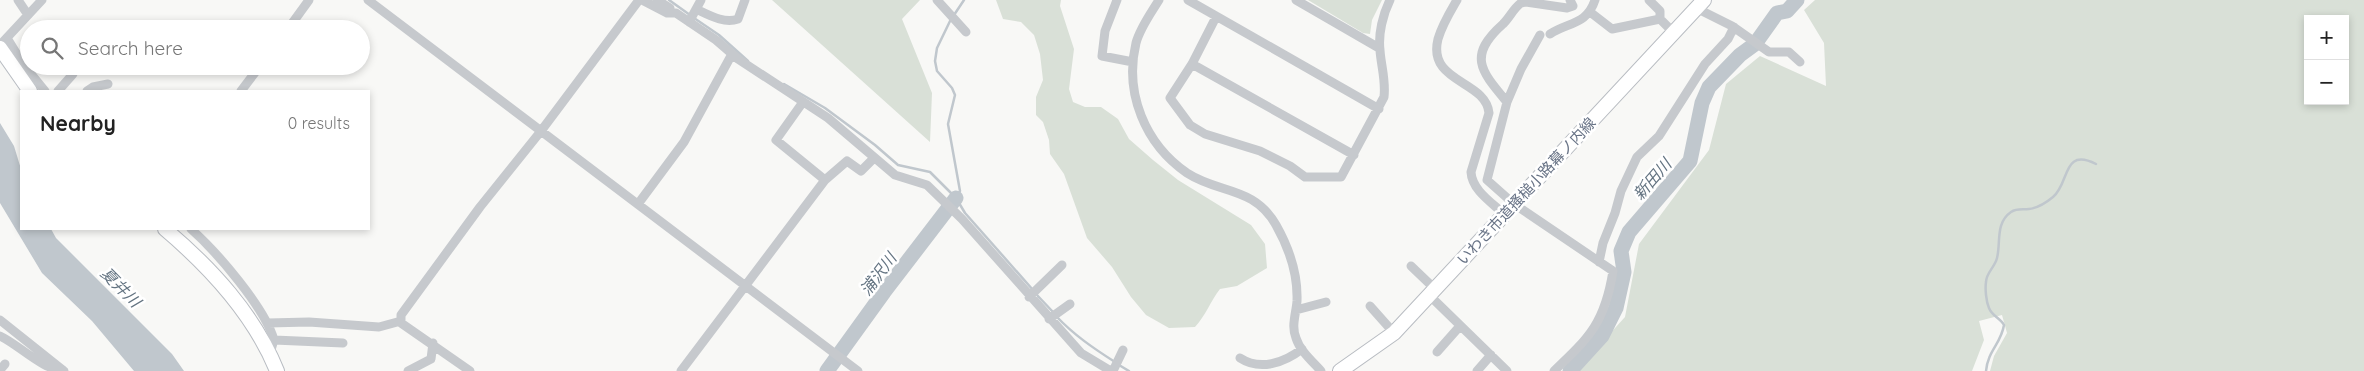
<!DOCTYPE html>
<html lang="en">
<head>
<meta charset="utf-8">
<style>
  :root { --surface:#fff; --page:#f6f6f6; --text:#222; --muted:#767676; --line:#e0e0e0 }
  body { margin:0; font-family:Quicksand,"Noto Sans JP",sans-serif; background:var(--page); color:var(--text) }
  .controls { position:absolute; right:15px; top:15px; display:grid; overflow:hidden; border-radius:0px; box-shadow:0 2px 8px #0003 }
  .controls button { width:45px; height:45px; display:grid; place-items:center; padding:0; border:0; border-bottom:1px solid var(--line); background:var(--surface); color:var(--text); font:25px sans-serif }
  .list { margin:0; padding:0; list-style:none }
  h2 { display:flex; justify-content:space-between; align-items:center; height:65px; margin:0; padding:0 20px; font-size:21px }
  h2 small { font-size:16px; font-weight:400; color:var(--muted) }
  .icon { flex:none; width:28px; height:28px; fill:none; stroke:currentColor; stroke-width:2; stroke-linecap:round; stroke-linejoin:round }
  .map { position:relative; flex:none; width:2364px; height:371px; overflow:hidden }
  .search { position:absolute; background:var(--surface); box-shadow:0 2px 8px #0003; left:20px; top:20px; width:350px; height:55px; display:flex; align-items:center; gap:12px; box-sizing:border-box; padding:0 18px; border-radius:28px; color:var(--muted); font-size:19px }
  .panel { position:absolute; background:var(--surface); box-shadow:0 2px 8px #0003; left:20px; top:90px; width:350px; height:140px; border-radius:0px }
  .map>svg:first-child { display:block }
</style>
</head>
<body>
<div class="map">
<svg width="2364" height="371" viewBox="0 0 2364 371">
  <rect width="100%" height="100%" fill="#f8f8f6"/>
  <!-- green -->
  <path fill="#d9e0d7" fill-rule="evenodd" d="M772,0H920L902,19L932,93L930,142Z
    M996,0H1061L1060,6L1074,49L1069,89L1073,102L1085,107H1101L1118,119L1129,139L1153,160L1178,180L1251,225L1265,244L1267,268L1237,286L1220,289C1210,302 1206,315 1195,327L1169,328L1146,315L1131,297L1112,267L1087,238L1064,174L1050,154L1049,140L1043,122L1036,115V97L1043,80L1040,54L1034,35L1021,22L1003,19Z
    M1308,0H1382L1372,20L1370,34L1363,33Z
    M1815,0H2364V371H1990L1994,356L2007,333L2002,315L1979,321L1984,340L1972,371H1576L1625,317L1639,244L1709,150L1726,84L1760,56L1826,86L1824,43L1804,10ZM2308,19H2345V101H2308Z"/>
  <!-- water -->
  <path fill="#c0c7cd" d="M0,123L14,146L21,169V229H51L56,238L172,354L184,371H134L92,321L42,273L0,203Z"/>
  <g fill="none" stroke-linecap="round" stroke-linejoin="round">
    <!-- stream -->
    <path stroke="#c0c7cd" stroke-width="2.5" d="M669,0L690,15
      M954,15L964,0
      M694,18L719,35L748,61
      M951,19L937,48L935,61L937,71L952,88L955,95L948,124L960,191L956,198
      M784,84L825,108L875,145L898,165L930,172L956,198L965,213L1033,290
      M1036,294L1053,312
      M1056,316C1074,335 1093,348 1115,362
      M1119,365L1129,371
      M1986,371C1988,350 2001,344 2004,325C2000,318 1992,316 1989,308C1986,301 1985,289 1986,282C1986,273 1995,267 1997,258C2001,243 1995,223 2011,212C2017,208 2023,210 2029,209C2037,208 2047,202 2053,197C2070,183 2062,147 2096,164"/>
    <!-- river -->
    <path stroke="#c0c7cd" stroke-width="15" d="M827,371L884,292L956,198
      M1570,371L1602,336L1616,308L1624,272L1621,251L1629,232L1690,161L1702,103L1709,87L1740,55L1755,44L1777,13L1787,11L1797,0"/>
    <defs>
      <path id="secondary" d="M0,48L30,91
        M165,229C211,268 254,314 277,371
        M1340,371L1394,333L1704,0"/>
    </defs>
    <!-- secondary casing -->
    <use href="#secondary" stroke="#b8bcc2" stroke-width="16"/>
    <!-- street -->
    <path stroke="#c6c9cd" stroke-width="9" d="M18,0L28,15
      M368,0L858,371
      M642,0L667,13H676L716,40L738,59L828,118L895,175L927,185L962,219L1081,353L1111,371
      M657,0L670,8
      M937,0L966,32
      M1117,0L1105,31L1102,56L1133,62
      M1159,0C1151,13 1140,28 1136,43C1124,93 1145,144 1187,173C1219,194 1254,186 1276,225C1289,248 1298,274 1297,301C1296,314 1291,326 1296,338C1300,351 1312,361 1321,371
      M1188,0L1379,109
      M1296,0L1379,48
      M1457,0C1450,12 1442,25 1438,39C1427,83 1486,80 1489,113L1471,172C1472,190 1491,202 1504,214
      M1649,0L1660,11V19L1673,32
      M1696,8L1732,26L1769,52H1789L1800,62
      M696,9C709,15 724,24 738,19L745,0
      M1590,12L1612,29L1660,19
      M1216,17L1192,64L1170,98L1190,125L1205,134L1260,151L1290,166L1305,177H1341L1384,97C1386,80 1381,66 1380,50C1378,34 1383,14 1390,0
      M689,22L701,0
      M288,29L309,0
      M1550,34C1568,22 1587,25 1595,0
      M1540,35L1521,69L1507,102L1487,180L1514,204L1613,271C1605,322 1590,337 1554,371
      M7,38L23,64L45,91
      M3,42L42,0
      M1192,64L1354,155
      M58,91L73,74
      M87,91L93,87L108,84
      M241,91L260,66
      M803,102L776,140L825,180
      M1507,102C1481,71 1467,56 1503,24C1510,17 1513,9 1521,3L1526,2L1567,8L1573,6L1570,0
      M638,204L684,142L732,54
      M191,229C217,252 265,308 274,340L270,353
      M1599,262L1603,243L1615,213L1621,191L1637,157L1659,136L1705,64L1728,39L1734,27
      M1411,266L1435,289
      M1429,295L1507,371
      M1029,297L1062,265
      M1370,306L1394,333
      M1296,310L1326,302
      M1049,319L1070,304
      M0,320L64,371
      M268,323L309,322L379,327L401,321
      M0,336C18,344 44,371 63,370
      M274,340L343,343
      M1437,352L1460,326
      M1240,358C1260,371 1284,363 1302,349
      M0,370L5,364
      M408,371L431,359L433,343
      M470,371L401,323V315L480,207L541,131L639,0
      M681,371L825,180L847,161L861,171L874,158
      M1113,371L1123,350
      M1477,371L1491,355"/>
    <!-- secondary -->
    <use href="#secondary" stroke="#fff" stroke-width="14"/>
  </g>
  <g text-anchor="middle" dominant-baseline="central" stroke-width="5" stroke-linejoin="round" paint-order="stroke">
    <!-- street labels -->
    <g font-size="15" fill="#687386" stroke="#fff">
      <text transform="translate(1526 191) rotate(-47)">いわき市道搔槌小路幕ノ内線</text>
    </g>
    <!-- water labels -->
    <g font-size="16" font-style="italic" fill="#647482" stroke="#fff">
      <text transform="translate(1652 179) rotate(-49)">新田川</text>
      <text transform="translate(878 274) rotate(-53)">浦沢川</text>
      <text transform="translate(121 287) rotate(45)">夏井川</text>
    </g>
  </g>
</svg>
<div class="controls">
<button>+</button>
<button>−</button>
</div>
<div class="search"><svg class="icon" aria-label="search" viewBox="0 0 24 24"><circle cx="10" cy="10" r="6"/><path d="M15 15l6 6"/></svg>Search here</div>
<section class="panel">
<h2>Nearby<small>0 results</small></h2>
<ul class="list">
</ul>
</section>
</div>
</body>
</html>
